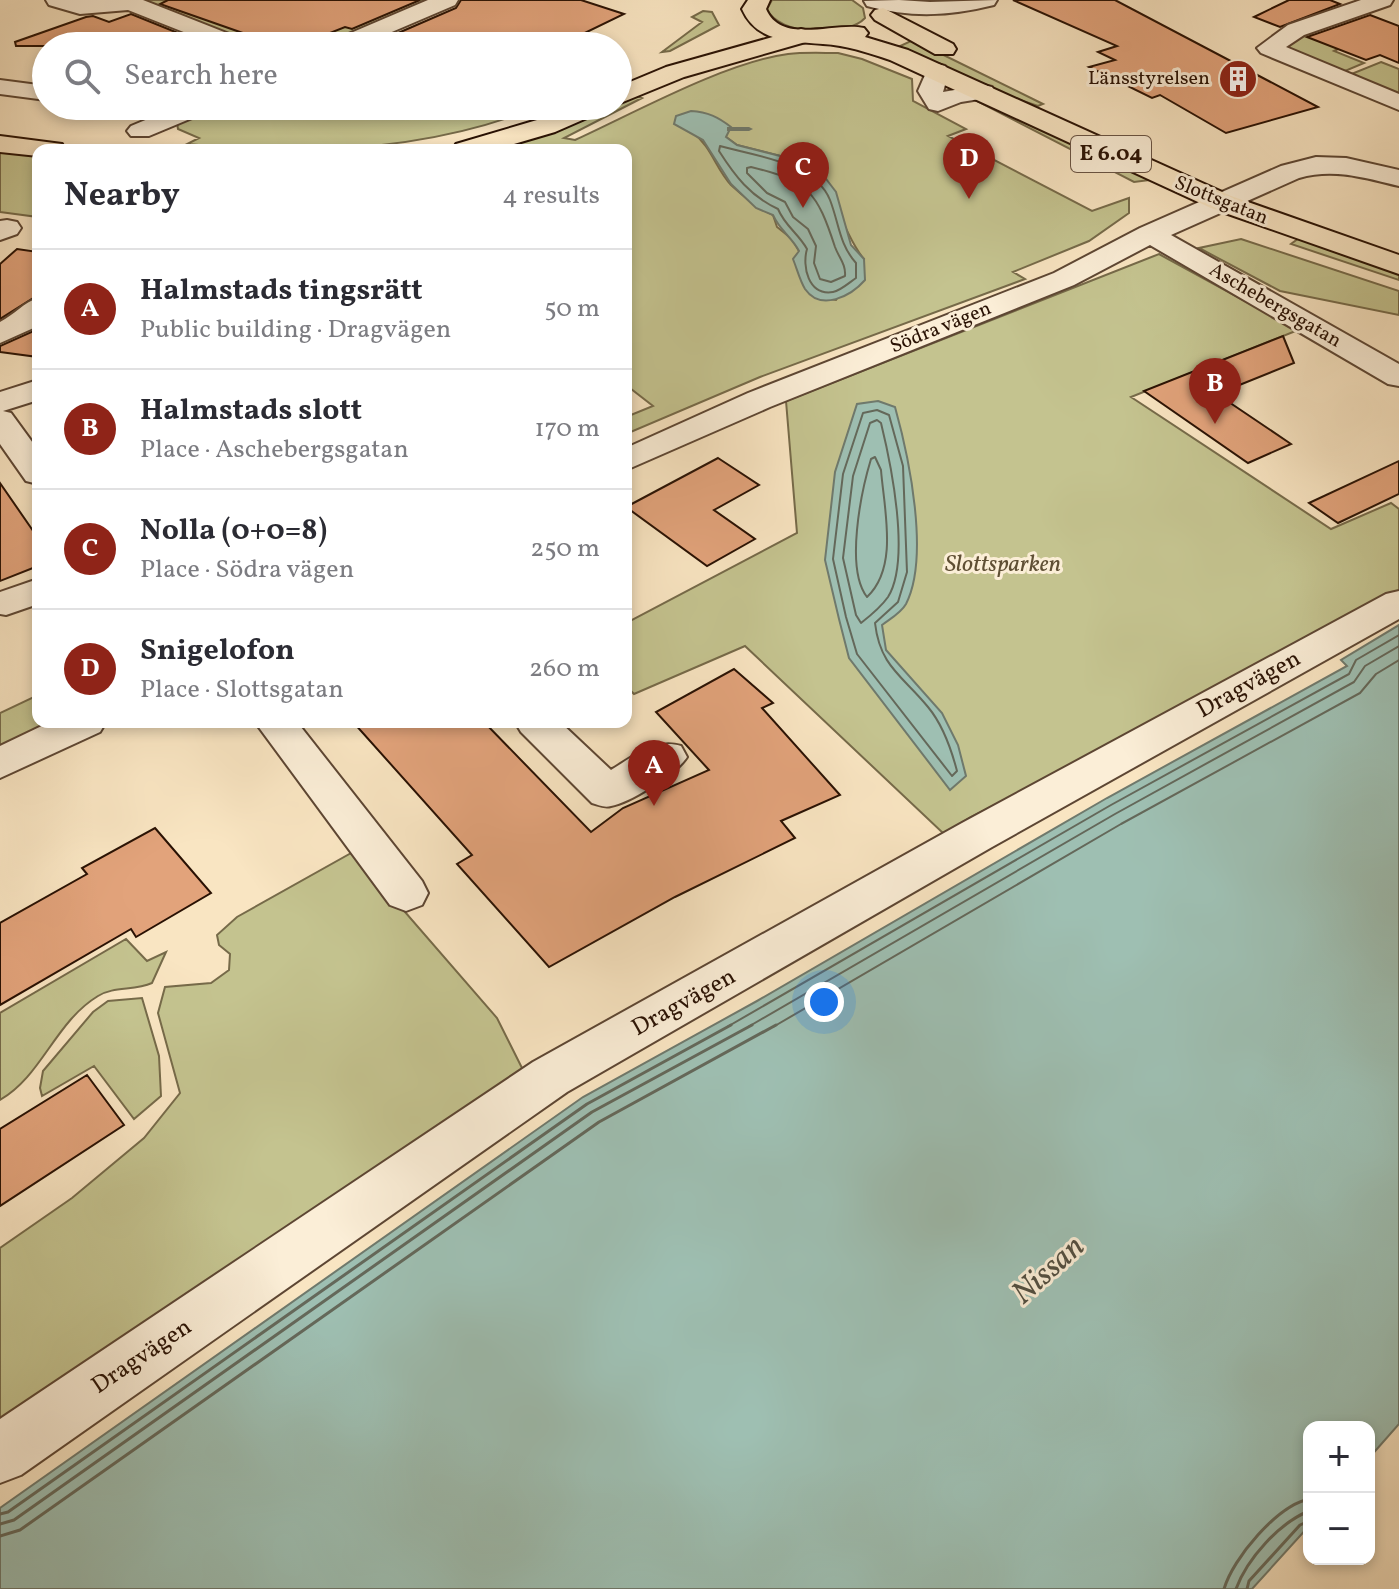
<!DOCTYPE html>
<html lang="en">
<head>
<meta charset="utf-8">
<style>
  :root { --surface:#fff; --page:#f7f7f7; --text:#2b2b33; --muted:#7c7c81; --line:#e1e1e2; --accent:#8f2418 }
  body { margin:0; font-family:Vollkorn,serif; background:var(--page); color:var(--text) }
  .controls { position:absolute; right:24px; bottom:24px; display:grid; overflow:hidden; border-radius:16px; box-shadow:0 4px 12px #0003 }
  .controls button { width:72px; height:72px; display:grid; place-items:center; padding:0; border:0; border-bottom:2px solid var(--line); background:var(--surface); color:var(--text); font:40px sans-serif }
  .you { position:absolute; left:824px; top:1002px; width:28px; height:28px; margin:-20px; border:6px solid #fff; border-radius:50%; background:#1a73e8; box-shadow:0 0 0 12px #1a73e833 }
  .badge { display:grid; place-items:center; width:52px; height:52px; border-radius:50%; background:var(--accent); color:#fff; font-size:26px; font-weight:700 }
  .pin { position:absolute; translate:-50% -66px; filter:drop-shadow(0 2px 4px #0008) }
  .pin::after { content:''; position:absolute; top:42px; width:28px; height:24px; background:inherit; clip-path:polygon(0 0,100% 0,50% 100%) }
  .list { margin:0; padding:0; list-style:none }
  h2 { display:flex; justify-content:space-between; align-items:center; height:104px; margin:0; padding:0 32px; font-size:34px }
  h2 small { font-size:26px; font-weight:400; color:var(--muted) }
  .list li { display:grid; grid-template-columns:52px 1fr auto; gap:24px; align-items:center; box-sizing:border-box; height:120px; padding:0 32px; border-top:2px solid var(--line) }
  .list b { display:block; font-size:30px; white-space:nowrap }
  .list p { margin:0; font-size:26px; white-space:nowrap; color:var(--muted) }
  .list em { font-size:26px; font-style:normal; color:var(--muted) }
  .icon { flex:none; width:44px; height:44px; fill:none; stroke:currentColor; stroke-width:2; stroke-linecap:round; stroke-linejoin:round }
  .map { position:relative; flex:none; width:1399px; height:1589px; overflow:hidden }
  .search { position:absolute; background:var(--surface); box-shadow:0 4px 12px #0003; left:32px; top:32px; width:600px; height:88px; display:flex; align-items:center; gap:20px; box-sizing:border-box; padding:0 28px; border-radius:44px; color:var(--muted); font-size:30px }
  .panel { position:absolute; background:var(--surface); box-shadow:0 4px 12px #0003; left:32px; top:144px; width:600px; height:584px; border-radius:16px }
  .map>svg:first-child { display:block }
</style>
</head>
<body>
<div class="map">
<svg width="1399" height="1589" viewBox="0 0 1399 1589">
  <rect width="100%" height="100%" fill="#f9e5c2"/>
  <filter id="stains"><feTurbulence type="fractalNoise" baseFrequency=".0025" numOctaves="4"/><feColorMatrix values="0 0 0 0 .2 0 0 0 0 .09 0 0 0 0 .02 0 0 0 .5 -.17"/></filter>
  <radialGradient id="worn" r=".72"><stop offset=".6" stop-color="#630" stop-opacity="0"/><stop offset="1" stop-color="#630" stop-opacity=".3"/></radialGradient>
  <!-- green -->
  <path fill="#c4c38f" stroke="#766a49" stroke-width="2" fill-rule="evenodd" d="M140,0H428L322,46H257Z
    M772,0H852L863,8L865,18C847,38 778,36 767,9Z
    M703,11L712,12L719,25L670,51L662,52L702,22L692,17Z
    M1307,33L1342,47L1334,51L1364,63L1338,74L1283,49L1285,43Z
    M913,40L1043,104L1038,106L1017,99L898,47Z
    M838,53L862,59L912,79L913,101L966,129L948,136L1092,211L1129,198V213L1089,241L1013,272L1025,279L760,377L626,434V417L653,406L626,385V150H491L565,127L637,96L642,98L564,138L575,140C634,113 726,62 788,54C804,52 822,53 838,53ZM693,133L726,137L737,145L796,160L820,171C832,195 849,242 864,259L836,300L814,297L799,251L792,239L777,227L773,215C757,208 744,197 731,185C716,169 711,146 693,133Z
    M1381,62L1399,69V98L1344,77Z
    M978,99L1150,180L1134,182L975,100Z
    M216,106H355V113L373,119L405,106H540C430,151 304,156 187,144L199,138L178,129L177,123Z
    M0,150L38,155V217L0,212Z
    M1299,238L1399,271V280L1291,244Z
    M1241,239L1399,291V315L1280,291L1199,248Z
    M1159,254L1298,330L1131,397L1331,529L1391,503L1399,509V598L969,818L944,834L745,646L634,694L626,686V623L797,533L786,401Z
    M38,695V722H55L0,749V713Z
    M353,852L497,1018L522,1068L506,1091L0,1443V1248L72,1198L144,1138L180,1093L158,1013L165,987L211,983L229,970L230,954L219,945L217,935L237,917Z
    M126,939L147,961L166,952L152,983C134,991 114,986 98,996C55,1022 42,1076 0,1100V1013Z
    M142,998L159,1056L161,1096L134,1119L94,1066L42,1096L40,1088L43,1071L93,1012L108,1001Z"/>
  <!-- water -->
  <path fill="#9ebfb2" stroke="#6f796c" stroke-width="2" d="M691,111C708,112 718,117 731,127L726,137L737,145L796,160L820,171L836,192L851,245L864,259L865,280C851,296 821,312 805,289C800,281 797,269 793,259L799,251C791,236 780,231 773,215L756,208L731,184L703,140L674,124L676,116Z
    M878,401L895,407C909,457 930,557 906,604C901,613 890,619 882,625L886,650L942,713L958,745L966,776L950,790L849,658L839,619L825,560L835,472L857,404Z
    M1399,625V1424L1369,1458V1427H1309V1526L1252,1589H0V1508L583,1097L757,1001L1107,798L1347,666L1341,660Z"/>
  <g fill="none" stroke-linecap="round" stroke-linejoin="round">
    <!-- shore-far1 -->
    <path stroke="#64685a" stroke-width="2" d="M720,146C755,156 815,162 830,200C839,223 839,244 856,263V278C850,282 840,291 833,292C808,296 802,266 807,249C798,233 785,226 778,209C750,196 735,176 719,151Z
      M751,167C809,181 817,192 835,247C839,258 846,264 845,276L831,282L820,279L814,263L816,246L808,229L793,217L785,202L767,193L747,173V168Z
      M877,410L889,415L903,466L907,572L898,602L875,623C880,667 903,676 928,707C943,725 951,748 957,771L952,776L857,654L846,617L833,559L843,474L863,413Z
      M877,420L881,423C891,464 911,560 888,597C881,607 870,616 861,623L856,615L843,558L853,476L870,423Z
      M875,457L881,470C884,509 899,567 867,597C845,569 861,492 871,459Z
      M727,1027L1111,805L1349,674L1356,660L1399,635
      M748,1027L1115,814L1354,682L1365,666L1399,646
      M773,1027L1121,824L1360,693L1376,674L1399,660"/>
    <!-- shore -->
    <path stroke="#64685a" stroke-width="3" d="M0,1514L8,1512L587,1104L731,1025
      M0,1524L14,1520L592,1112L752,1025
      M0,1536L20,1530L599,1122L776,1025
      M1224,1589C1233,1558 1277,1506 1309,1499
      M1236,1589C1247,1559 1279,1523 1309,1511
      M1247,1589L1249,1581L1300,1525L1309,1521"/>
    <!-- stream -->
    <path fill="#6f796c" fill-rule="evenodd" d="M727,127H749L753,129L749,131H727Z"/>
  </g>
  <!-- building -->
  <path fill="#e2a37b" stroke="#291103" stroke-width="2" d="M168,0H420L352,29L345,27L297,46H280L160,4Z
    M461,0H581L624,14L558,46H400L382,40L456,8Z
    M1013,0H1115L1318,107L1226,133L1160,95L1152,98L1089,67L1115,60L1098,52L1117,46Z
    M1289,0H1330L1340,4L1280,27L1254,17Z
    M131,14L183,35L160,44L164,46H16L15,42L86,17L93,16L109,22Z
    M1370,15L1399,26V63L1380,55L1366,60L1307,37Z
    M17,249L38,252V295L0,319V264Z
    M38,329V357L0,352V346Z
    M1283,336L1294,363L1217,394L1291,444L1248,463L1144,391Z
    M718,458L759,485L714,510L755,539L707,566L626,507Z
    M1399,461V494L1338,523L1309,503Z
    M0,483L38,538V566L0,581Z
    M734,669L773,703L762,708L840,795L781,821L795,838L675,897L549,967L457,864L472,855L353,722H484L591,832L623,808L709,770L656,712Z
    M155,828L211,893L136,937L131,929L0,1005V923L87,874L82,868Z
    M87,1075L124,1125L0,1206V1129Z"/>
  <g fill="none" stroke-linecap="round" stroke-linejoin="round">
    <defs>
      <path id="minor" d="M46,0H143L247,41L251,46H219L128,10L80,14L49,5Z
        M428,0H458L455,5L359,46H328L332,41Z
        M899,0L930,2L997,0L994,5C949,16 912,18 867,6L864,1Z
        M1361,0H1393L1390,5L1304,35L1286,47L1399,94V110L1261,53L1257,48L1288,25Z
        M937,64L945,66L949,71L943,92L983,85L992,87L995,92L992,97L961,102L938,111L929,109L918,91L929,66Z
        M0,80L46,86V100L0,94Z
        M179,106H212L209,111L149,136H131L127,131L131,126Z
        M1316,157L1346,158L1399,170V186C1365,178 1334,168 1299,178L1171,235L1399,364V386L1388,384L1150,245L1074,285L770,407L626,470V448L748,393L1054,273L1140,228L1281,166Z
        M7,220L17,222L21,228L17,234L0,240V221Z
        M38,298V326L0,343V322C14,315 24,302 38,298Z
        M38,380V400L3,411L11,413L38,450V484L26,481L0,444V392Z
        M38,579V604L6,615L0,614V592Z
        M1399,591V619L992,847L567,1092L21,1475L0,1483V1419L533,1062L962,823L1386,594Z
        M50,722H106L100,732L0,778V746Z
        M255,722H297L422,881L428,893L422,905L406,911L390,905Z
        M515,722H560L611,770C633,757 654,738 681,746L687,757C677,773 630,803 611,806C604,808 599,805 592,803L521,732Z"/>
      <path id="major" d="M801,29L809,31L813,36L809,41L684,77L618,104V87L666,67Z
        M572,106H607L603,111L555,132L494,150H453L456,144L537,120Z
        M0,136L62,144L65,150H38V156L0,152Z"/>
      <path id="highway" d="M748,0H770L766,9C782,46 836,21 864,28L868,33L865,37L908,50L1231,196L1399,255V274L1211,208L890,60C869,53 846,45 823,44C791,41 757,43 742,9Z
        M883,8L953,44L956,49L953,54H935L875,20L871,15L875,10Z"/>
    </defs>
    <!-- minor casing -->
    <use href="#minor" stroke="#5d4633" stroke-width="4"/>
    <!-- major casing -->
    <use href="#major" stroke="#291103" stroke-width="4"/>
    <!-- highway casing -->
    <use href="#highway" stroke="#291103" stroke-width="4"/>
    <!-- minor -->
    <use href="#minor" fill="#fbeed7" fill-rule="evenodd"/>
    <!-- major -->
    <use href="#major" fill="#f9e5c2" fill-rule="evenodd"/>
    <!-- highway -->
    <use href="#highway" fill="#f9e5c2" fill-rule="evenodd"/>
  </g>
  <!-- icons -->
  <defs>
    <symbol id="building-disc" viewBox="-11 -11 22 22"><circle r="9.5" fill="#8f2418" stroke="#fbeed7"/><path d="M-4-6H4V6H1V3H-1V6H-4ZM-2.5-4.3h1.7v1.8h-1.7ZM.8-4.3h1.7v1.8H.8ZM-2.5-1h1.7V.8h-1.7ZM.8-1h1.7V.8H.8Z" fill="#fff"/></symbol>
  </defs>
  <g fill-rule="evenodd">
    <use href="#building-disc" x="1216" y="57" width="44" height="44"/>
  </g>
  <g text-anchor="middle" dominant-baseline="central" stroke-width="6" stroke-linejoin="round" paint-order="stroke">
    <!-- far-poi labels -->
    <g font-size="20" fill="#291103" stroke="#fbeed7" text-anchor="end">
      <text x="1210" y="79">Länsstyrelsen</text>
    </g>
    <!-- far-street labels -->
    <g font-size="20" fill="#291103" stroke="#fbeed7">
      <text transform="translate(1221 201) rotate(22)">Slottsgatan</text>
      <text transform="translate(1275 306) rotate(30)">Aschebergsgatan</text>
      <text transform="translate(941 328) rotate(-22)">Södra vägen</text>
    </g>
    <!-- shield labels -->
    <rect fill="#fbeed7" stroke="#685343" stroke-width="2" x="1071" y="136" width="80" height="36" rx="6"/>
    <g font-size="22" font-weight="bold" fill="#291103">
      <text x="1111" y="154">E 6.04</text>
    </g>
    <!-- park labels -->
    <g font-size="24" font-style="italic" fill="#5f4f34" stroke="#fbeed7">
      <text x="1003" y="565">Slottsparken</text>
    </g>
    <!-- street labels -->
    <g font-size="24" fill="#291103" stroke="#fbeed7">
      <text transform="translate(1249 685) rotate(-29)">Dragvägen</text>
      <text transform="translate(684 1003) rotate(-29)">Dragvägen</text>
      <text transform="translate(142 1357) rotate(-34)">Dragvägen</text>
    </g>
    <!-- near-water labels -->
    <g font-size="32" font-style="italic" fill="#524e40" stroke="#fbeed7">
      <text transform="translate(1049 1271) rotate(-42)">Nissan</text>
    </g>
  </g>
  <rect width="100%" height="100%" filter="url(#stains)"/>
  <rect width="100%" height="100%" fill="url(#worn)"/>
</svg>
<div class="controls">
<button>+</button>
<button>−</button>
</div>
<div class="you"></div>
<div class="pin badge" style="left:654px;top:806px">A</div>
<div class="pin badge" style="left:1215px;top:424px">B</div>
<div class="pin badge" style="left:803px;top:208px">C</div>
<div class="pin badge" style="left:969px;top:199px">D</div>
<div class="search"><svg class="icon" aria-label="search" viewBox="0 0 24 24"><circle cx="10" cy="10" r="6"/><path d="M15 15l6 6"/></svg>Search here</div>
<section class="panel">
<h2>Nearby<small>4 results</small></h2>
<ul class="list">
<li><span class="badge">A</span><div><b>Halmstads tingsrätt</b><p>Public building · Dragvägen</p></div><em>50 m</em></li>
<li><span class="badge">B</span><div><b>Halmstads slott</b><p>Place · Aschebergsgatan</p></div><em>170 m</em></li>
<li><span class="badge">C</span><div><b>Nolla (0+0=8)</b><p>Place · Södra vägen</p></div><em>250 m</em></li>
<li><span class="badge">D</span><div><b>Snigelofon</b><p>Place · Slottsgatan</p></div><em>260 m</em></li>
</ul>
</section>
</div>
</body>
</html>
